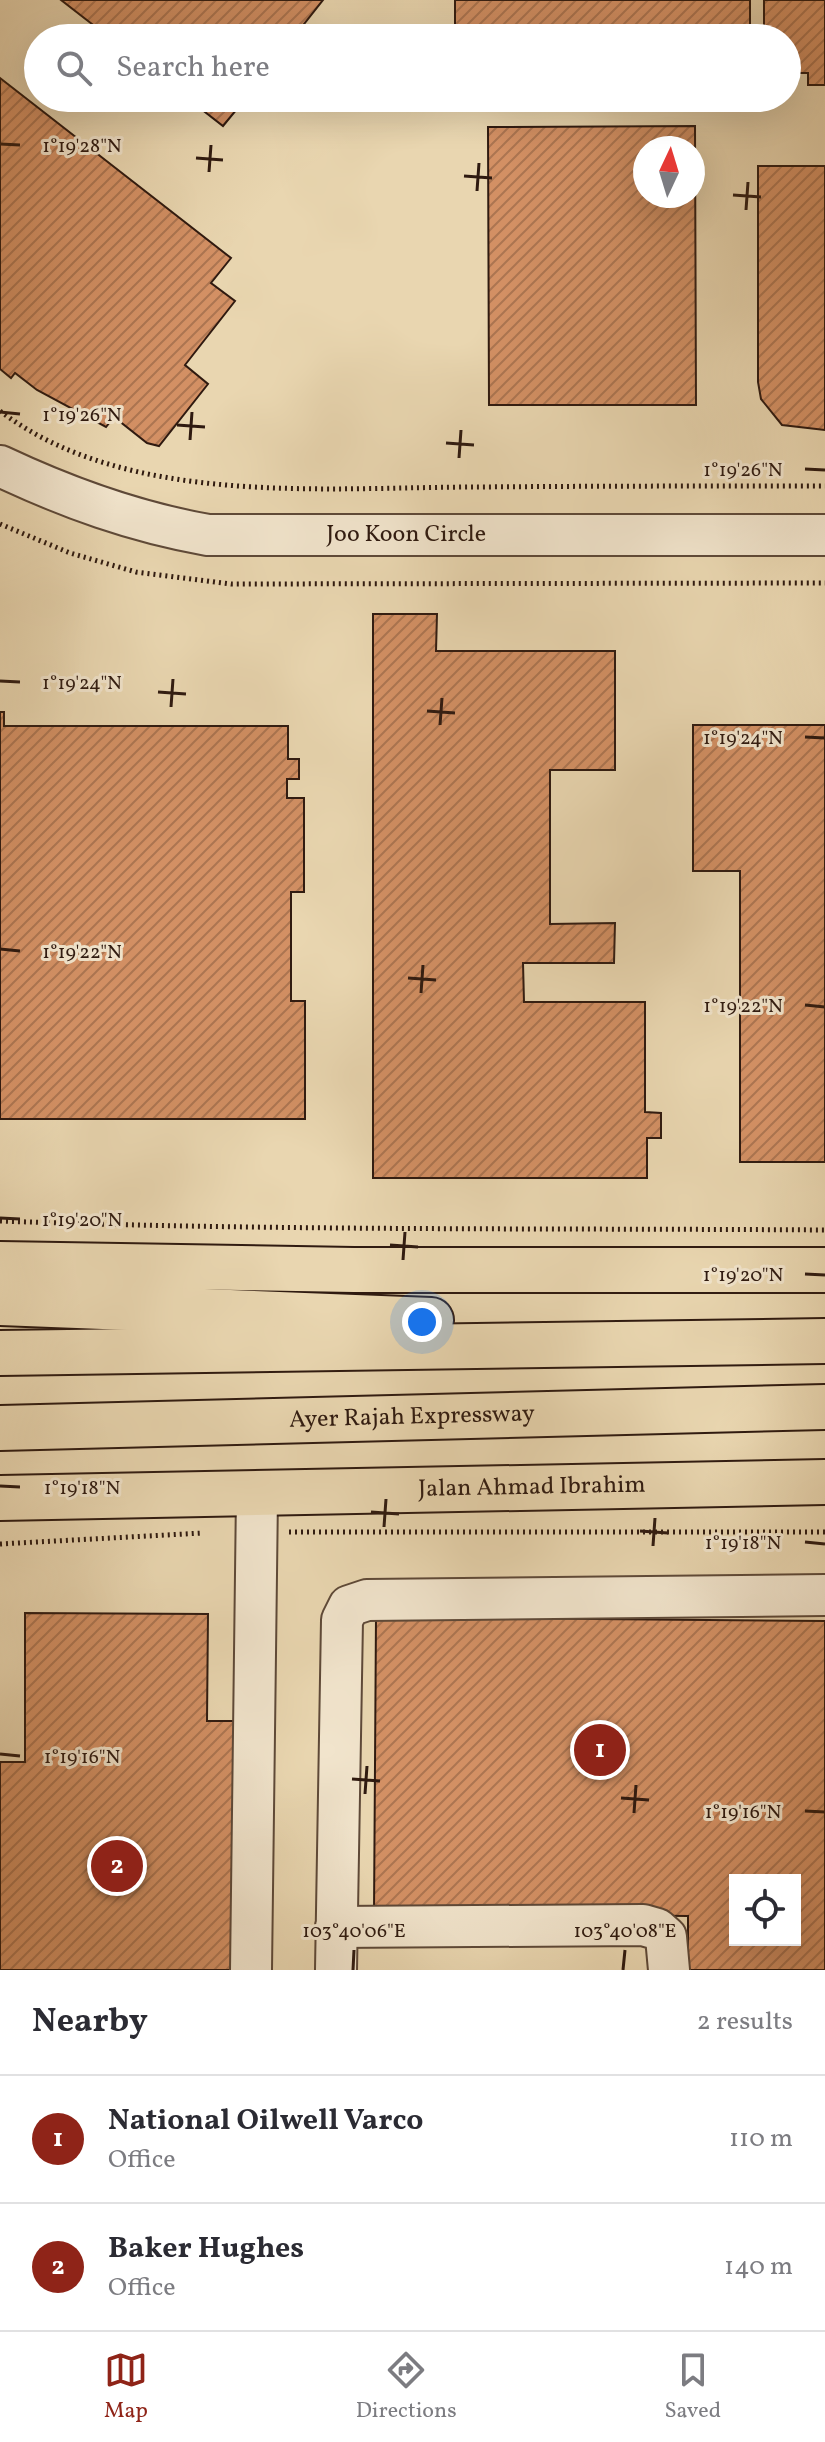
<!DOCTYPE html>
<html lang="en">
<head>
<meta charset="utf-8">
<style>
  :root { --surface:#fff; --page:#f2f2f3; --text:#2b2b33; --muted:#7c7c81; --line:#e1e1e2; --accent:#8f2418 }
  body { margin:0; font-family:Vollkorn,serif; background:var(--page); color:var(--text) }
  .controls { position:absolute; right:24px; bottom:24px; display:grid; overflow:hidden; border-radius:0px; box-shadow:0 8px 32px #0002 }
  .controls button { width:72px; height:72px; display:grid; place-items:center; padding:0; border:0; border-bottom:2px solid var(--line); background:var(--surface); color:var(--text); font:40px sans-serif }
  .compass { position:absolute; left:633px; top:136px; width:72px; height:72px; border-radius:50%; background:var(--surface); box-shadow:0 8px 32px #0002; rotate:4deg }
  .you { position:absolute; left:422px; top:1322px; width:28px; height:28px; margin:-20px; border:6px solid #fff; border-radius:50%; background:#1a73e8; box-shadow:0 0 0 12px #1a73e833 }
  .badge { display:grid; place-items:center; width:52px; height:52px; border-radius:50%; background:var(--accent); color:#fff; font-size:26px; font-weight:700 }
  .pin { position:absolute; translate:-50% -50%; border:4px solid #fff; box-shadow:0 2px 8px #0006 }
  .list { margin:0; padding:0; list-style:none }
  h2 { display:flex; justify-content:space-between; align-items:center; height:104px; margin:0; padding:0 32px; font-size:34px }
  h2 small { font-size:26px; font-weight:400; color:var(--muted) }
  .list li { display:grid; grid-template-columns:52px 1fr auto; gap:24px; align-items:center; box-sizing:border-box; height:128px; padding:0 32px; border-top:2px solid var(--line) }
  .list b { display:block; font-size:30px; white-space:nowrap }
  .list p { margin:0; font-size:26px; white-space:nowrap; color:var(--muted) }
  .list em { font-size:26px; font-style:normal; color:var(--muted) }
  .icon { flex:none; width:44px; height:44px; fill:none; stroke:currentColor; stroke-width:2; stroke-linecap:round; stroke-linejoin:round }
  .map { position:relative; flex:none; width:825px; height:1970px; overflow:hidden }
  .search { position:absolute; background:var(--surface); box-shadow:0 8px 32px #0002; left:24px; right:24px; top:24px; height:88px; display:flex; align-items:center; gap:20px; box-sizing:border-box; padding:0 28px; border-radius:44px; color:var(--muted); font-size:30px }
  .sheet { height:360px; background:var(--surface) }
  nav { display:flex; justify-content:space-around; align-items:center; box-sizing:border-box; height:112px; border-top:2px solid var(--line); background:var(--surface); font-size:22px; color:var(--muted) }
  nav a { display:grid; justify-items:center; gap:4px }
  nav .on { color:var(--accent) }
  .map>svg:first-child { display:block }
</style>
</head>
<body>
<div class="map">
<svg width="825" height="1970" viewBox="0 0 825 1970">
  <defs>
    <pattern id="building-hatch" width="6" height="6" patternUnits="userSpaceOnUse" patternTransform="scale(2)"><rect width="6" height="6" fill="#d39064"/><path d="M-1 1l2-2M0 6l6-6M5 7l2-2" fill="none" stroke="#ac7551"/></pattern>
  </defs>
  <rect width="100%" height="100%" fill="#e9d6b0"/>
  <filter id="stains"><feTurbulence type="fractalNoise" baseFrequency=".0025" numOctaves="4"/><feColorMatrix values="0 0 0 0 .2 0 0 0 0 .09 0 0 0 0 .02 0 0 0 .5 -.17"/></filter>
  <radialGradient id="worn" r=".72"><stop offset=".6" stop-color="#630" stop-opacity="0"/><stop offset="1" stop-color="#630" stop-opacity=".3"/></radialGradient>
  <!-- building -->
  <path fill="url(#building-hatch)" stroke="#2f1a10" stroke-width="2" fill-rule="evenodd" d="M61,0H323L293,38H110Z
    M455,0H750V38H455Z
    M764,0H825V85H808V73H787V38H764Z
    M0,78L231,258L211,283L235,301L185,365L208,384L159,446L147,443L114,417L106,427L37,390L15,373L11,378L0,369Z
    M187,98H246L223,126Z
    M695,126L696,405H489L488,127ZM645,148H693V196H645Z
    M758,166H825V430L782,425L761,399L758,382Z
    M373,614H437L436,651H615V770H550V924L615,923L614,963H523L524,1002H645V1112L661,1113V1138H647V1178H373Z
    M0,712H4V726H288V759H299V779H287V798H304V892H291V1001H305V1119H0Z
    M693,725H825V1162H740V871H693Z
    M25,1613L208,1614L207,1721H235L234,1970H0V1762H25Z
    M376,1617L825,1621V1970H688V1916L374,1913ZM735,1880H795V1940H735Z"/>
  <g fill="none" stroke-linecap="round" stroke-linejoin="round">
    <defs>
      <g id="minor">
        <path id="s1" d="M0,466C68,498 134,522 208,535H825"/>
        <path d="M336,1927L643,1925L657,1929L666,1937L669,1970"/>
        <path d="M251,1970L257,1495"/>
        <path d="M336,1970L342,1620L349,1606L367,1600L825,1595"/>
      </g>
      <g id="major">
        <path d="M0,1264L354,1270H825"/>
        <path id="s2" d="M0,1498L825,1482"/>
      </g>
      <g id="highway">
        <path d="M0,1303L431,1320"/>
        <path d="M0,1353L825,1341"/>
        <path id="s3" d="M0,1428L825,1407"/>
      </g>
    </defs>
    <!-- minor casing -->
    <use href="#minor" stroke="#5e4938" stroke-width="44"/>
    <!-- major casing -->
    <use href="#major" stroke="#2f1a10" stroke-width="48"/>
    <!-- highway casing -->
    <use href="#highway" stroke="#2f1a10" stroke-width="48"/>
    <!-- path -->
    <path stroke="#2f1a10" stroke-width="5" stroke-dasharray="2 4" stroke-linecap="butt" d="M0,411C128,508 327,487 478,487C594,486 709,486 825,486
      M0,524L70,553L136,572L231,584L825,583
      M0,1221C275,1231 550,1228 825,1230
      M289,1532H825
      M0,1544L203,1533"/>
    <!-- minor -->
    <use href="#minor" stroke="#f1e4cc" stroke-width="40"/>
    <!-- major -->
    <use href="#major" stroke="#e9d6b0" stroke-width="44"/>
    <!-- highway -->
    <use href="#highway" stroke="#e9d6b0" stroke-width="44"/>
  </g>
  <!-- ticks -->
  <path fill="none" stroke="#2f1a10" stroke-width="3" d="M0,144L20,145M196,158L223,160M209,172L211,145M464,176L492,178M477,191L479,163M733,195L761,197M746,210L748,182M0,412L20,414M177,425L205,427M190,440L192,412M446,443L474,445M459,458L461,430M805,469L825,470M0,681L20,682M158,692L186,694M171,707L173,679M427,711L455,713M440,725L442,698M805,737L825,738M0,949L20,951M408,978L436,980M421,993L423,965M805,1005L825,1007M0,1218L20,1219M390,1245L418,1247M403,1260L405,1232M805,1274L825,1275M0,1486L20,1487M371,1512L399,1514M384,1527L386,1499M640,1531L668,1533M805,1542L825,1544M653,1546L655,1518M0,1754L20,1756M352,1779L380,1781M365,1794L367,1766M621,1798L649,1800M805,1811L825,1812M634,1813L636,1785M353,1970L354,1950M623,1970L625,1950"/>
  <g text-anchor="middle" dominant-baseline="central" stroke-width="6" stroke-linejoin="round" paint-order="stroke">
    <!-- street labels -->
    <g font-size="24" fill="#2f1a10" stroke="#f1e4cc">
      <text stroke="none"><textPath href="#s1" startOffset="418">Joo Koon Circle</textPath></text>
      <text stroke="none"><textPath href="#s3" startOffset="412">Ayer Rajah Expressway</textPath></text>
      <text stroke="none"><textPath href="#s2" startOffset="532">Jalan Ahmad Ibrahim</textPath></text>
    </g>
  </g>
  <g font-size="20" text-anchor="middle" fill="#2f1a10" stroke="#f1e4cc" stroke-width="6" stroke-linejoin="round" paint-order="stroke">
    <text x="82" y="152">1°19'28"N</text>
    <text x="82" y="421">1°19'26"N</text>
    <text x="743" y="476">1°19'26"N</text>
    <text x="82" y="689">1°19'24"N</text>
    <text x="743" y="744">1°19'24"N</text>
    <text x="82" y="958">1°19'22"N</text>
    <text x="743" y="1012">1°19'22"N</text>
    <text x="82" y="1226">1°19'20"N</text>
    <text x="743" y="1281">1°19'20"N</text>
    <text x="82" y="1494">1°19'18"N</text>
    <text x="743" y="1549">1°19'18"N</text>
    <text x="82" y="1763">1°19'16"N</text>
    <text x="743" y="1818">1°19'16"N</text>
    <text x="354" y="1937">103°40'06"E</text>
    <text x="625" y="1937">103°40'08"E</text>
  </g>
  <rect width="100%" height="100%" filter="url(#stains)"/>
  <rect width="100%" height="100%" fill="url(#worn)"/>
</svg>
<div class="controls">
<button><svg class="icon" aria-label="locate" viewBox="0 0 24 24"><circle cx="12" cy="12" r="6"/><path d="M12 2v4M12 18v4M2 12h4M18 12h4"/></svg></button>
</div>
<svg class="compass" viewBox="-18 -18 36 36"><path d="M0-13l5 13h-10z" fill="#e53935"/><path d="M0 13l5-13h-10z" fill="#7c7c81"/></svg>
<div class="you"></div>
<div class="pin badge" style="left:600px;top:1750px">1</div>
<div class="pin badge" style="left:117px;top:1866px">2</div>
<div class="search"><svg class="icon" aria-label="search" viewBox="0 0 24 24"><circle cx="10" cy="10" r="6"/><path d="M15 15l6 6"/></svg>Search here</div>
</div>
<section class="sheet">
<h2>Nearby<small>2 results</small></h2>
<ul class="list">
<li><span class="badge">1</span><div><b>National Oilwell Varco</b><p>Office</p></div><em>110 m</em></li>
<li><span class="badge">2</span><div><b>Baker Hughes</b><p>Office</p></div><em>140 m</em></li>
</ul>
</section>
<nav>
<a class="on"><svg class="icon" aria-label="map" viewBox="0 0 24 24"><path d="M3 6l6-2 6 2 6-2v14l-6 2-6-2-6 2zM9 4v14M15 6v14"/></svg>Map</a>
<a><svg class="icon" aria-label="directions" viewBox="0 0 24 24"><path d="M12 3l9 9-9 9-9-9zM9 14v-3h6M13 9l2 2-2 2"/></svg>Directions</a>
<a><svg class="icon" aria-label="saved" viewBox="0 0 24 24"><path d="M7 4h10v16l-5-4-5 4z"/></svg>Saved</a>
</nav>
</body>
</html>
